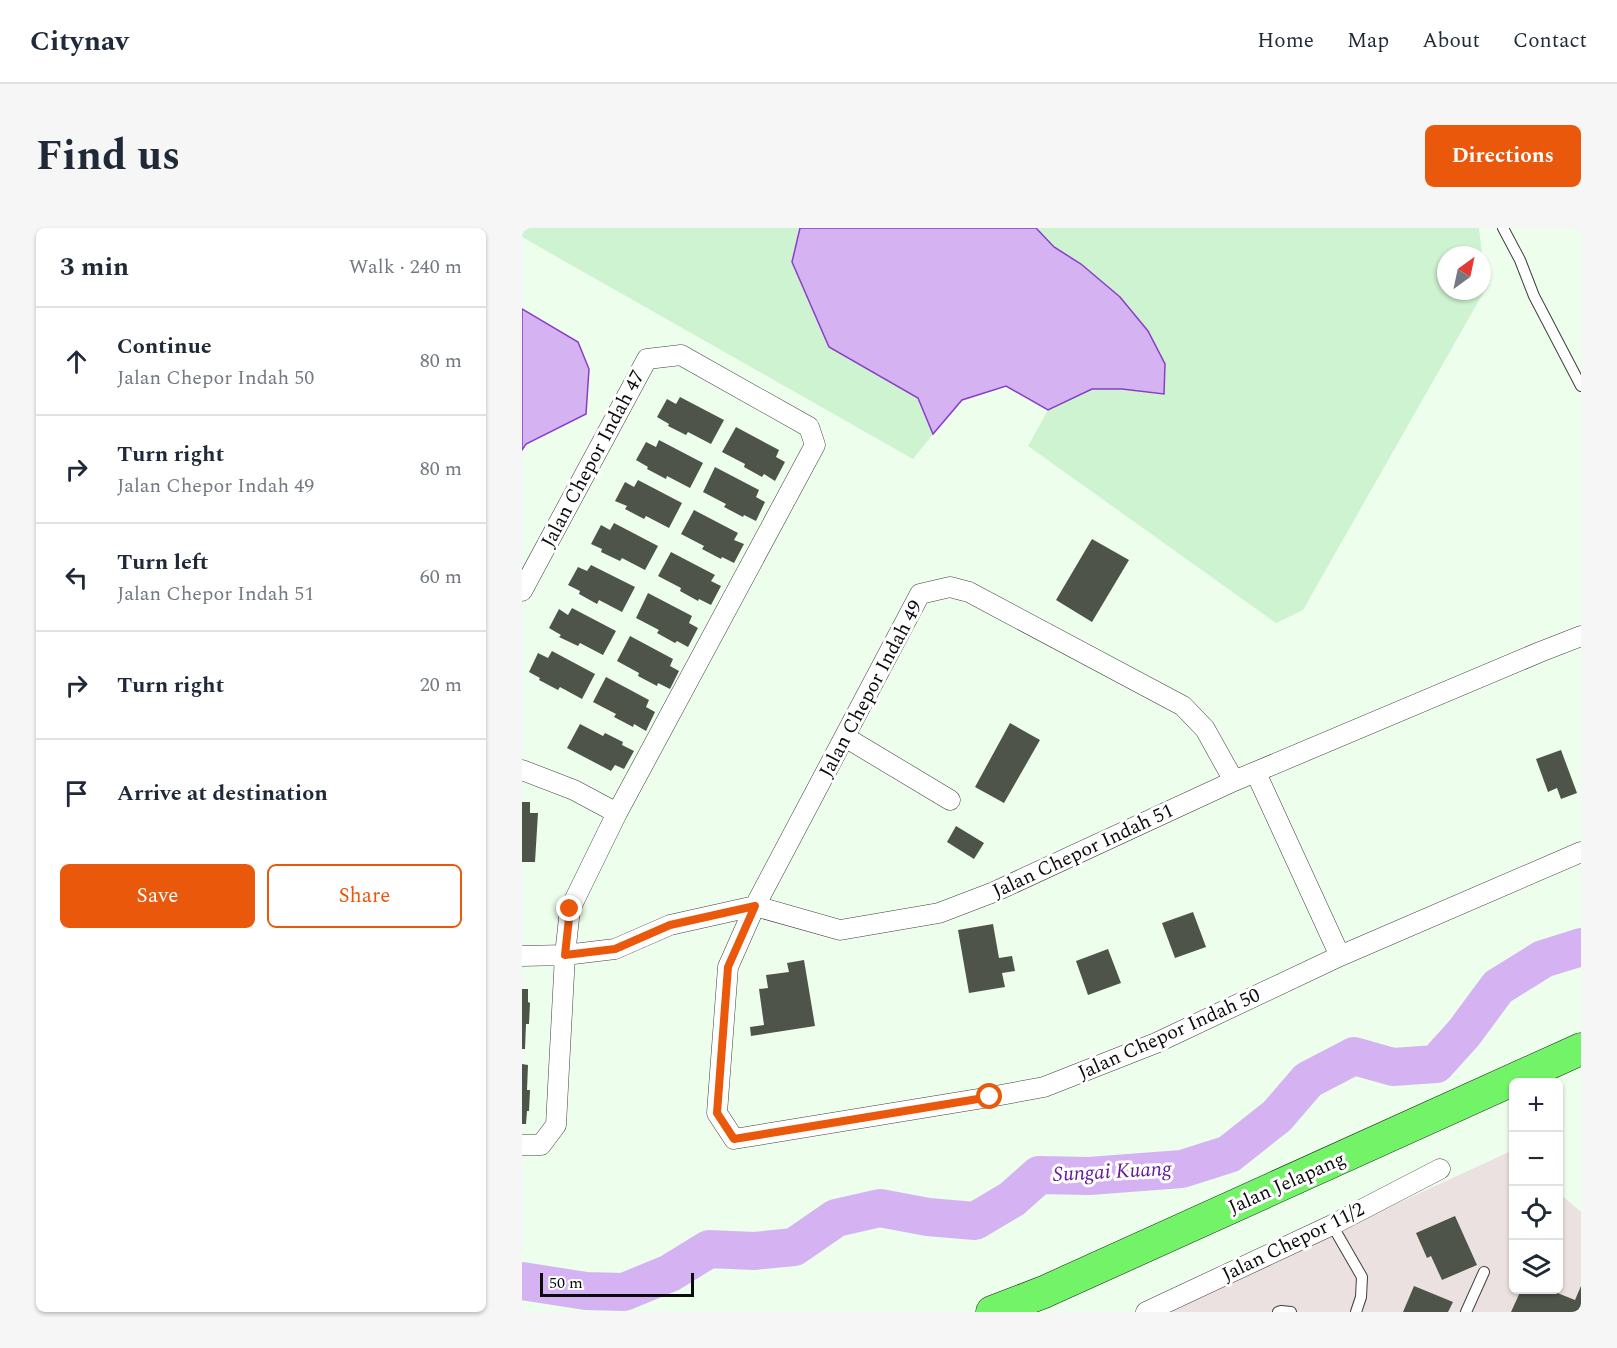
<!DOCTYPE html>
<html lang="en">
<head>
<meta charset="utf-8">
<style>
  :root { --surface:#fff; --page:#f6f6f7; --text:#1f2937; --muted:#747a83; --line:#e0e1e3; --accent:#ea580c }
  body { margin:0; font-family:Spectral,serif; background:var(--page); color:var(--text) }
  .controls { position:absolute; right:18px; bottom:18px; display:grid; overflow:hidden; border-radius:9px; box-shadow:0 2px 4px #0004 }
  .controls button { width:54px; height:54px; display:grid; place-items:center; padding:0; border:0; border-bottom:2px solid var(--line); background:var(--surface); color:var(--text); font:30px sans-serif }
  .compass { position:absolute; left:915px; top:18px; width:54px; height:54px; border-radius:50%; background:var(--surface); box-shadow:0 2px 4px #0004; rotate:33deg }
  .scale { position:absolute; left:18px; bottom:15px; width:154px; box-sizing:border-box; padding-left:6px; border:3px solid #0c0c0c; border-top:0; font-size:16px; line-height:21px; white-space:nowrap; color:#0c0c0c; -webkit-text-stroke:4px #fff; paint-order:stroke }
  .stop { position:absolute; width:18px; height:18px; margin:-14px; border:4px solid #ea580c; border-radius:50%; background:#fff }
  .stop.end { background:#ea580c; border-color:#fff; box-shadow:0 2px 6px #0008 }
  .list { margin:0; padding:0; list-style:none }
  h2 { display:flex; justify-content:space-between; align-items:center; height:78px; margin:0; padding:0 24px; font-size:26px }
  h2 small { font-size:20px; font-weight:400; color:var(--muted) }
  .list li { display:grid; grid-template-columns:39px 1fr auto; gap:18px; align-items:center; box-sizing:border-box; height:108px; padding:0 24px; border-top:2px solid var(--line) }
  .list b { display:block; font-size:22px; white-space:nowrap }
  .list p { margin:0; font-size:20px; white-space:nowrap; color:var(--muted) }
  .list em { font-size:20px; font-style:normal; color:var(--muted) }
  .actions { display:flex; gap:12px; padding:18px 24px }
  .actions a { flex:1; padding:14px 0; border:2px solid var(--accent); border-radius:9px; text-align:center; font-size:21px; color:var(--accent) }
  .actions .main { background:var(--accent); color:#fff }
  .icon { flex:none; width:33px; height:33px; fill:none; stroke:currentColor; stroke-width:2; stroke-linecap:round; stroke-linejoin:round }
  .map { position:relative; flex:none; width:1059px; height:1084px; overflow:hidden; border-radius:9px }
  header { display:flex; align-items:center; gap:36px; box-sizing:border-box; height:84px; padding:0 30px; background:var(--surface); border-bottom:2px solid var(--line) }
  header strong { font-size:28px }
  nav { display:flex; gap:33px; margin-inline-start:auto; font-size:21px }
  .intro { display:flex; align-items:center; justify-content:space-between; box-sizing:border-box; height:144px; padding:0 36px }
  h1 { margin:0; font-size:42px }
  .button { padding:15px 27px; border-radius:9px; background:var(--accent); color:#fff; font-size:21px; font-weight:700 }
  main { display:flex; gap:36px; padding:0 36px }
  aside { flex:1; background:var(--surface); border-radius:9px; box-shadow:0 2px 4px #0004 }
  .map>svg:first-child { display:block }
</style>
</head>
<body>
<header>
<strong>Citynav</strong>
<nav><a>Home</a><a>Map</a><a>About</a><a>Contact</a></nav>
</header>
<div class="intro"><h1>Find us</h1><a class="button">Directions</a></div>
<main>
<aside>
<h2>3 min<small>Walk · 240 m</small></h2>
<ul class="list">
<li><svg class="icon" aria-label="ahead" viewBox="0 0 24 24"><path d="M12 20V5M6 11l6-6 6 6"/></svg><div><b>Continue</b><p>Jalan Chepor Indah 50</p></div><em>80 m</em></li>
<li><svg class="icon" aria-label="right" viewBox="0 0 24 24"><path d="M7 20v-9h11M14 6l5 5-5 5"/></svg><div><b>Turn right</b><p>Jalan Chepor Indah 49</p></div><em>80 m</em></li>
<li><svg class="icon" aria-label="left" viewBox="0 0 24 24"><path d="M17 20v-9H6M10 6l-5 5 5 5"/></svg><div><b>Turn left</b><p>Jalan Chepor Indah 51</p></div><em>60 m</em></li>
<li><svg class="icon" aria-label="right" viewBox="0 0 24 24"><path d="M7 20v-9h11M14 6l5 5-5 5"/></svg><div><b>Turn right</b></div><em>20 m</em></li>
<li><svg class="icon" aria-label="arrive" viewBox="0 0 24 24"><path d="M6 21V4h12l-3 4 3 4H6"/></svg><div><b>Arrive at destination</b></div></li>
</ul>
<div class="actions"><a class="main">Save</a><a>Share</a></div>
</aside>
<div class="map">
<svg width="1059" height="1084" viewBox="0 0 1059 1084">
  <rect width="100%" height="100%" fill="#edfeec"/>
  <!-- industrial -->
  <path fill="#ebe1e1" d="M987,924L992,928V1062H1036L1037,965L1059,984V1084H639Z"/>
  <!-- farmland -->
  <path fill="#cef3d0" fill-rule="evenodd" d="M0,0H278L270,34L307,119L396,170L411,206L391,231L0,9Z
    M514,0H957L964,60L781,382L754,395L506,218L526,182L570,161H600L642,166L559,36L532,19ZM924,27H960V63H924Z"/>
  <!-- water -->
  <path fill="#d5b3f3" stroke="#8b3dc7" stroke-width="1.5" d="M278,0H514L532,19L559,36L598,69L626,103L643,136L642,166L600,161H570L526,182L484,158L440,172L411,206L396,170L307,119L270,34Z
    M0,81L56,114L67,141L64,186L4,216L0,222Z"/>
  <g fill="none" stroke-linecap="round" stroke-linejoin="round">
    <!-- river -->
    <path stroke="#d5b3f3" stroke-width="38" d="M0,1053L64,1063L102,1064L148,1045L187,1021L232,1023L272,1019L314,990L358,980L406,989L453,993L490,971L517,947L567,948L660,941L707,926L755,888L786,852L832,828L871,839L914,836L942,805L976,759L1021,731L1059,719"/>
  </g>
  <!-- building -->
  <path fill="#4e5449" d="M158,169L202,192L189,216L166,204L164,207L146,198L147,196L135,189L145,171L154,176Z
    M214,199L257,222L254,229L263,234L253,253L242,246L240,249L222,239L223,236L200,224Z
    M137,212L181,235L168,260L145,248L144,251L125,241L126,239L114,232L124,214L134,219Z
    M193,239L237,262L234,269L243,274L234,293L222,287L221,289L202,279L204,276L181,264Z
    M116,252L160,275L147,300L124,288L122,291L103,281L105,278L93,273L103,254L112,259Z
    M172,282L216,305L212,312L222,316L212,335L200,329L199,331L180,321L182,318L159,306Z
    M92,295L136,318L123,342L100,330L98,333L79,324L80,321L69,316L79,297L88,302Z
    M570,311L607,332L570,394L534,372Z
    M149,324L193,347L189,353L199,358L189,377L177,371L176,373L158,363L159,360L136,348Z
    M69,337L113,359L100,384L77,372L75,376L57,366L58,363L46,357L56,339L65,343Z
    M126,365L170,388L167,395L176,400L166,419L155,413L153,415L135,405L137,402L114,390Z
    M50,380L94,403L81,427L58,415L56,418L37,409L39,407L27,400L37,381L46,387Z
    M108,408L151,431L148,438L157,443L148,461L136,455L135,458L116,448L117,445L95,433Z
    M30,423L73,446L60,471L38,459L36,462L17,452L18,450L7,444L16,425L26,430Z
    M84,449L127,472L124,479L133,484L124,503L112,496L111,499L92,489L94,486L71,474Z
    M488,495L518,512L482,575L453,559Z
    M58,496L81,508L83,505L101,514L100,517L112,523L102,541L93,537L89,543L45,520Z
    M1039,522L1055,565L1039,571L1035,560L1026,564L1014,531Z
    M0,574H8V585H16L13,634H0Z
    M434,598L462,615L452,631L425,614Z
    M671,684L684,719L653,730L640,695Z
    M471,696L477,730L490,728L493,743L480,745L483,759L447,765L436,702Z
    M586,721L599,755L566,767L554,733Z
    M282,732L293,798L229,808L228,799L242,797L237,761L246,760L244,747L267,744L265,735Z
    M0,761H6V774L8,775L7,796H4L3,821H0Z
    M0,836L6,837L5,862H8L7,883H5L4,896H0Z
    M933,988L955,1037L920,1052L909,1028L905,1030L894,1005Z
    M892,1058L931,1074L926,1084H881Z
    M1059,1058V1084H989L999,1062H1028L1053,1072Z"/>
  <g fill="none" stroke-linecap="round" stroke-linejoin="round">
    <defs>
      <path id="service" d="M981,0L998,32L1012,68L1059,158
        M810,997L840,1049L839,1069L834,1084
        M756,1084L759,1083L769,1084
        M944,1084L962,1044"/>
      <path id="minor" d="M0,363L125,131L159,127L287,199L293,217L95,585L48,681L43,727L34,897L19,917H0
        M323,509L428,572
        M0,542L52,562L95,585
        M734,545L818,728
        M712,553L683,501L661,478L447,364L428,359L398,366L233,678L206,739L195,885L212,911L468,869L522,859L634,815L818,728L1059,624
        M0,728L43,727L93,721L148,697L233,678L318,702L417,685L472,664L712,553L1018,424L1059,408
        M624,1084L810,997L918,941"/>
      <path id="primary" d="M470,1084L522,1064L1059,821"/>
    </defs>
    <!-- service casing -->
    <use href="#service" stroke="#3f3f3f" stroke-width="12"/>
    <!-- minor casing -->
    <use href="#minor" stroke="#3f3f3f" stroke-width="21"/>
    <!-- primary casing -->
    <use href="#primary" stroke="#1d1d1d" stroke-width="33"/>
    <!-- service -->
    <use href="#service" stroke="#fff" stroke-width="10"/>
    <!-- minor -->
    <use href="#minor" stroke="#fff" stroke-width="20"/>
    <!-- primary -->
    <use href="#primary" stroke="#73f368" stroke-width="32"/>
  </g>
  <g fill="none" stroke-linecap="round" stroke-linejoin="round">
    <!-- route -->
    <path stroke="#ea580c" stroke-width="8" d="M48,681L43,727L93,721L148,697L233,678L206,739L195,885L212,911L468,869"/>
  </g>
  <g text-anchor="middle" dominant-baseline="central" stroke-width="6" stroke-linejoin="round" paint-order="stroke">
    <!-- street labels -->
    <g font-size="20" fill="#0c0c0c" stroke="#fff">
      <text transform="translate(71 231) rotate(-62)">Jalan Chepor Indah 47</text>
      <text transform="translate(349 461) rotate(-62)">Jalan Chepor Indah 49</text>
      <text transform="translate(561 623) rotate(-25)">Jalan Chepor Indah 51</text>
      <text transform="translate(647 806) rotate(-24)">Jalan Chepor Indah 50</text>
      <text transform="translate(765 955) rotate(-24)">Jalan Jelapang</text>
      <text transform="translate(771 1014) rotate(-26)">Jalan Chepor 11/2</text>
    </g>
    <!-- water labels -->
    <g font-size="21" font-style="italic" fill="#661b98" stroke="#fff">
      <text transform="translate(590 944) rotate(-3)">Sungai Kuang</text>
    </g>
  </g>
</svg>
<div class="controls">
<button>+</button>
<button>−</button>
<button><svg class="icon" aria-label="locate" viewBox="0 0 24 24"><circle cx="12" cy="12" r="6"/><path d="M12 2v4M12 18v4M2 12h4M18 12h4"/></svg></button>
<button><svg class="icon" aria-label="layers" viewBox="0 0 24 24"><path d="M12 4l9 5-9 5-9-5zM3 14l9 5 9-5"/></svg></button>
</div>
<svg class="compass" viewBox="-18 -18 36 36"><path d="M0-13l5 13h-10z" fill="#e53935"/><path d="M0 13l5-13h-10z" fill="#747a83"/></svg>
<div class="scale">50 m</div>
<div class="stop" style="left:468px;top:869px"></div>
<div class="stop end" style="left:48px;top:681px"></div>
</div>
</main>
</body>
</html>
